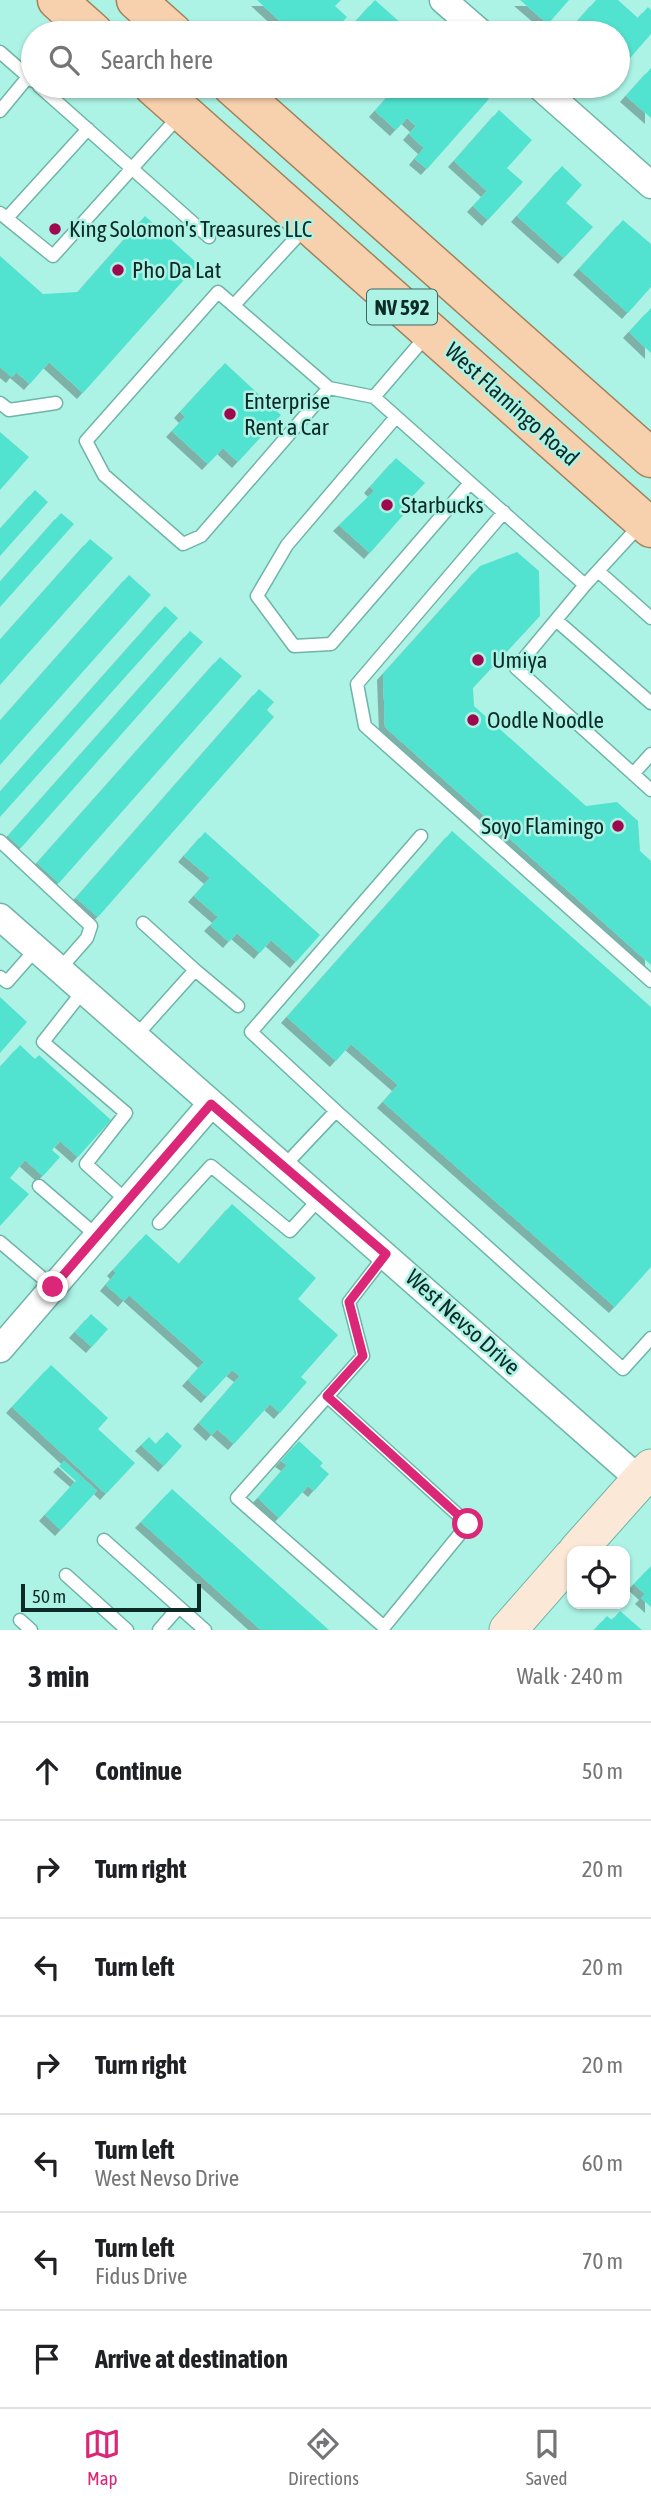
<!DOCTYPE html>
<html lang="en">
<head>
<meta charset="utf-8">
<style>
  :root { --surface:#fff; --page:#f6f6f6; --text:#202124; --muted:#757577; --line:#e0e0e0; --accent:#db2777 }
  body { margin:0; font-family:"Asap Condensed",sans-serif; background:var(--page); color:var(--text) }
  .controls { position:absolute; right:21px; bottom:21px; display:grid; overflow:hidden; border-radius:14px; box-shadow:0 2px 5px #0004 }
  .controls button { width:63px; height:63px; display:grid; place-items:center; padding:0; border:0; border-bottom:2px solid var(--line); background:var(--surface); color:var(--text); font:35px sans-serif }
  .scale { position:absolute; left:21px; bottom:18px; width:180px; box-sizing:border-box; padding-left:7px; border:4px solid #0d2b26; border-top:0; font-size:19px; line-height:24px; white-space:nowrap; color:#0d2b26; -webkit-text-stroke:5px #acf3e6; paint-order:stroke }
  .stop { position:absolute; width:21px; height:21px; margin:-16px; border:5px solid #db2777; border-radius:50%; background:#fff }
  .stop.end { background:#db2777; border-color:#fff; box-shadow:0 2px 7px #0008 }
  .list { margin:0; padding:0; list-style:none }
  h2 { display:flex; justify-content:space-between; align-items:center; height:91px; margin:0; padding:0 28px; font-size:30px }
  h2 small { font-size:23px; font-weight:400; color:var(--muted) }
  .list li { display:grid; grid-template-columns:46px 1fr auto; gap:21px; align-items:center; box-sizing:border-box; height:98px; padding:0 28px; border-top:2px solid var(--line) }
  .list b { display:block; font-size:26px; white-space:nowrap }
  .list p { margin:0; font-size:23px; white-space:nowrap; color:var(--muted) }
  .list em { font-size:23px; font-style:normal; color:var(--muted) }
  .icon { flex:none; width:38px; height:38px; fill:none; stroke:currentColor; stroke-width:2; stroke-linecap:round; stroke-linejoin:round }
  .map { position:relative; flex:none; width:651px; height:1630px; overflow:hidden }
  .search { position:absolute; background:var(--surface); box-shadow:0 2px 5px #0004; left:21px; right:21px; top:21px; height:77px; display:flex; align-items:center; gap:18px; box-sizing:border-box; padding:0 24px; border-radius:38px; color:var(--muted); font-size:26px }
  .sheet { height:777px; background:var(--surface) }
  nav { display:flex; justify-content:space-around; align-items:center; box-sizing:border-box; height:98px; border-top:2px solid var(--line); background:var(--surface); font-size:19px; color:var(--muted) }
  nav a { display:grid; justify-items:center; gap:4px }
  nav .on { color:var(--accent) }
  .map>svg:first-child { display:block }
</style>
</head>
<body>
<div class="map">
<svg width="651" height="1630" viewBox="0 0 651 1630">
  <defs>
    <filter id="shadow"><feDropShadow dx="-6" dy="6" stdDeviation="0" flood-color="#0004"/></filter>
  </defs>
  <rect width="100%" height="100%" fill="#acf3e6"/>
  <!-- building -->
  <path fill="#51e3cf" filter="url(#shadow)" d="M257,0H341L335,6L347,17L332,33H274L283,24Z
    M375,0L412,33H345Z
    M520,0H569L548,24Z
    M596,0H618L638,18L648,7L651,10V34L618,72V33H567Z
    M651,68V118L626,96Z
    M397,86H474L489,99L427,169L415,159L424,148L409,134L416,126L407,118L396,130L375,111Z
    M499,110L532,140L507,168L523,182L488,220L473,206L487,191L454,161Z
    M562,166L582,185L566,203L593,227L564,258L517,216Z
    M145,216L198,264L83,393L49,362L30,384L16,372L12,377L0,367V256L43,294L78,292Z
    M623,220L651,244V287L628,313L579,269Z
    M651,308V353L629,332Z
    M225,363L281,415L238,462L223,448L208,464L172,431L185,417L180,412Z
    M0,432L29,457L0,490Z
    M396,458L425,483L409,500L413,504L370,553L339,525L374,491L370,487Z
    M35,490L48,502L0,556V529Z
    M61,513L74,524L0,607V582Z
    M90,539L113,558L0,685V640Z
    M517,552L539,571L540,616L473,688L474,706L586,806L617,802L638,821L640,851L651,861V965L385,727L383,674L480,566Z
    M129,575L151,595L0,765V721Z
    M165,606L178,618L0,817V792Z
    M190,631L203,642L21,848L8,836Z
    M220,657L242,676L59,883L37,863Z
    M259,689L274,702L267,710L274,717L98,917L76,898Z
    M452,831L651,1007V1267L615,1307L383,1102L398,1085L351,1044L336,1061L287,1017Z
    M205,832L320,935L296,962L271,940L260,953L237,933L229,942L210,925L218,917L194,896L210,878L184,856Z
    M0,997L27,1022L0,1053Z
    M20,1045L35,1059L39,1055L111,1120L78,1157L60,1141L52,1150L60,1157L43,1176L25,1160L10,1178L29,1194L0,1226V1067Z
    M232,1204L316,1278L298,1299L338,1335L301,1377L307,1382L280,1413L270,1404L234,1444L217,1429L212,1435L199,1423L240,1376L232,1370L207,1397L188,1380L204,1362L129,1295L124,1301L106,1285L116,1273L113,1270L146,1234L179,1264Z
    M91,1314L108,1329L92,1347L75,1332Z
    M51,1365L108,1418L98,1429L135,1463L106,1494L12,1407Z
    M167,1432L182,1446L164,1466L141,1445L149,1437L156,1444Z
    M299,1441L323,1463L320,1466L329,1474L314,1491L308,1486L279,1518L258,1498L287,1465L281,1461Z
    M64,1461L97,1491L61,1530L45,1515L76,1481L59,1466Z
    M172,1489L329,1630H261L141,1522Z
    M651,1566V1607L641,1598L645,1594L634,1584Z
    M620,1611L642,1630H594L607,1616L612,1620Z"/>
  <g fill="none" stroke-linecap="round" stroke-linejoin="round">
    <defs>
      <path id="service" d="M0,52L33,81
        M39,86L209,237
        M0,111L28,77
        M0,213L53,256L180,115
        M7,218L88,129
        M234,305L305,228
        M329,388L201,536L183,544L104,475L86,441L218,292L329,388L374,397L585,585L641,524
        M374,397L428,334
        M0,403L9,410L56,403
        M396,417L287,545L257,596L294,646L331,644L470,483
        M504,512L357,684L365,726L651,981
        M598,571L651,618
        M585,585L516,668L651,790
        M556,620L651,703
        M633,774L651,754
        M0,841L91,926L87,938L59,970
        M143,923L195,970
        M0,977L7,982L36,949
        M83,991L43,1042L126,1113L86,1164L127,1201
        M135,1037L195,970L238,1006
        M336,1111L251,1032L421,836
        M284,1166L336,1111L623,1369L651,1338
        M39,1186L97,1236
        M159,1223L211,1166L290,1231L320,1198
        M0,1242L53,1287
        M327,1396L468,1524L384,1627L237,1498L363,1356L349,1302L386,1254
        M104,1540L179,1607L159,1630
        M66,1575L127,1630
        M179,1607L205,1630
        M20,1620L31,1630"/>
      <path id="minor" d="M443,0L481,33
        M539,86L651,185
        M0,917L640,1480
        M0,1349L211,1104"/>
      <path id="secondary" d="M577,1551L651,1468
        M508,1630L572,1557"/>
      <path id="primary" d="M57,0L94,33
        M136,0L173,33
        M153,86L651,528
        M232,86L651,458"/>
    </defs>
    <!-- service casing -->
    <use href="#service" stroke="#6fb4a8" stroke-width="15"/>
    <!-- minor casing -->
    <use href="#minor" stroke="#6fb4a8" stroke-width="29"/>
    <!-- secondary casing -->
    <use href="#secondary" stroke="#6fb4a8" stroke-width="39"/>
    <!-- primary casing -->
    <use href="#primary" stroke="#a2825b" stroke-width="41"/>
    <!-- service -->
    <use href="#service" stroke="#fff" stroke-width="12"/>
    <!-- minor -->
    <use href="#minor" stroke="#fff" stroke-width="26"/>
    <!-- secondary -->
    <use href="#secondary" stroke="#fbe8d6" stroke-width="37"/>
    <!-- primary -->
    <use href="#primary" stroke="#f7d0ad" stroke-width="38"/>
  </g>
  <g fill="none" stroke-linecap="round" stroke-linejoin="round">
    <!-- route -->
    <path stroke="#db2777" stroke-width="9" d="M53,1287L211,1104L386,1254L349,1302L363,1356L327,1396L468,1524"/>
  </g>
  <!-- markers -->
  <g fill="#9f084f" stroke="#acf3e6" stroke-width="2.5">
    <circle cx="55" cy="229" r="7"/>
    <circle cx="118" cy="270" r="7"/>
    <circle cx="230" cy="414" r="7"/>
    <circle cx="387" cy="505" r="7"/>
    <circle cx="478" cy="660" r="7"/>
    <circle cx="473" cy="720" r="7"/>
    <circle cx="618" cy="826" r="7"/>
  </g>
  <g text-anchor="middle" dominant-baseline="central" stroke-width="5" stroke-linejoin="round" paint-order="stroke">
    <!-- shield labels -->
    <rect fill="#acf3e6" stroke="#3d6760" stroke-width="2" x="367" y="289.5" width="70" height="35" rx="5"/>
    <g font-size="21" font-weight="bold" fill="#0d2b26">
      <text x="402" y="307">NV 592</text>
    </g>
    <!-- poi labels -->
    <g font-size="23" fill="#0d2b26" stroke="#acf3e6" text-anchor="start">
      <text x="69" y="229">King Solomon's Treasures LLC</text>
      <text x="132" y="270">Pho Da Lat</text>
      <text x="244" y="401">Enterprise<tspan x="244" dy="26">Rent a Car</tspan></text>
      <text x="401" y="505">Starbucks</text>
      <text x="492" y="660">Umiya</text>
      <text x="487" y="720">Oodle Noodle</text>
      <text x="604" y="826" text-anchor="end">Soyo Flamingo</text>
    </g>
    <!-- street labels -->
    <g font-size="23" fill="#0d2b26" stroke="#acf3e6">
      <text transform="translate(512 404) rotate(42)">West Flamingo Road</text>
      <text transform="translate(463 1322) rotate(42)">West Nevso Drive</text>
    </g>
  </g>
</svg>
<div class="controls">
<button><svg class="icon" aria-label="locate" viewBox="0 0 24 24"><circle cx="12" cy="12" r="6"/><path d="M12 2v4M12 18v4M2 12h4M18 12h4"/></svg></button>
</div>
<div class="scale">50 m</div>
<div class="stop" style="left:468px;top:1524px"></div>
<div class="stop end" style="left:53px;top:1287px"></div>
<div class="search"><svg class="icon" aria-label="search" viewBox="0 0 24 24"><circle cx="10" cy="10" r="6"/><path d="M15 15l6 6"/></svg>Search here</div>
</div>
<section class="sheet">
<h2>3 min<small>Walk · 240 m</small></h2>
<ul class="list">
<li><svg class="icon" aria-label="ahead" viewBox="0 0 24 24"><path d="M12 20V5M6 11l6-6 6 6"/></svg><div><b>Continue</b></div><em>50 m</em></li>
<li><svg class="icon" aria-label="right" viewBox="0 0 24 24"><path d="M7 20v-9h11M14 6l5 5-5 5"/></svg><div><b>Turn right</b></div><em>20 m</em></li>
<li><svg class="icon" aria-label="left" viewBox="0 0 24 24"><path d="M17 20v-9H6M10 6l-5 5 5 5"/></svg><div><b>Turn left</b></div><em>20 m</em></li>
<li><svg class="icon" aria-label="right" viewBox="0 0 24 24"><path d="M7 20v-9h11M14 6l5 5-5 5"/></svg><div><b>Turn right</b></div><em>20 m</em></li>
<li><svg class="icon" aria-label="left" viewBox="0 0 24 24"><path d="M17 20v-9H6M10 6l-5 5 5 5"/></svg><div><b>Turn left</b><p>West Nevso Drive</p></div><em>60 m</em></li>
<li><svg class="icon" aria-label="left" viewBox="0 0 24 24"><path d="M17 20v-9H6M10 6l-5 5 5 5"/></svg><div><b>Turn left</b><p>Fidus Drive</p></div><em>70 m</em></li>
<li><svg class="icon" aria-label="arrive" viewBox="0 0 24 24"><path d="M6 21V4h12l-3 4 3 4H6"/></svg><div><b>Arrive at destination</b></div></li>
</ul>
</section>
<nav>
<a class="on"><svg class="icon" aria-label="map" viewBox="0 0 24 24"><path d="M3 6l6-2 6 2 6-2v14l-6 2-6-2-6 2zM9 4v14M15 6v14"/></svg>Map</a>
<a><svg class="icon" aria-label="directions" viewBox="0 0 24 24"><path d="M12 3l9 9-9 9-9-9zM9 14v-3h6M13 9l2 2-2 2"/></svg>Directions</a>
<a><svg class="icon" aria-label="saved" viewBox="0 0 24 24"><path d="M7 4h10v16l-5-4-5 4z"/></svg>Saved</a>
</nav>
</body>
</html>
